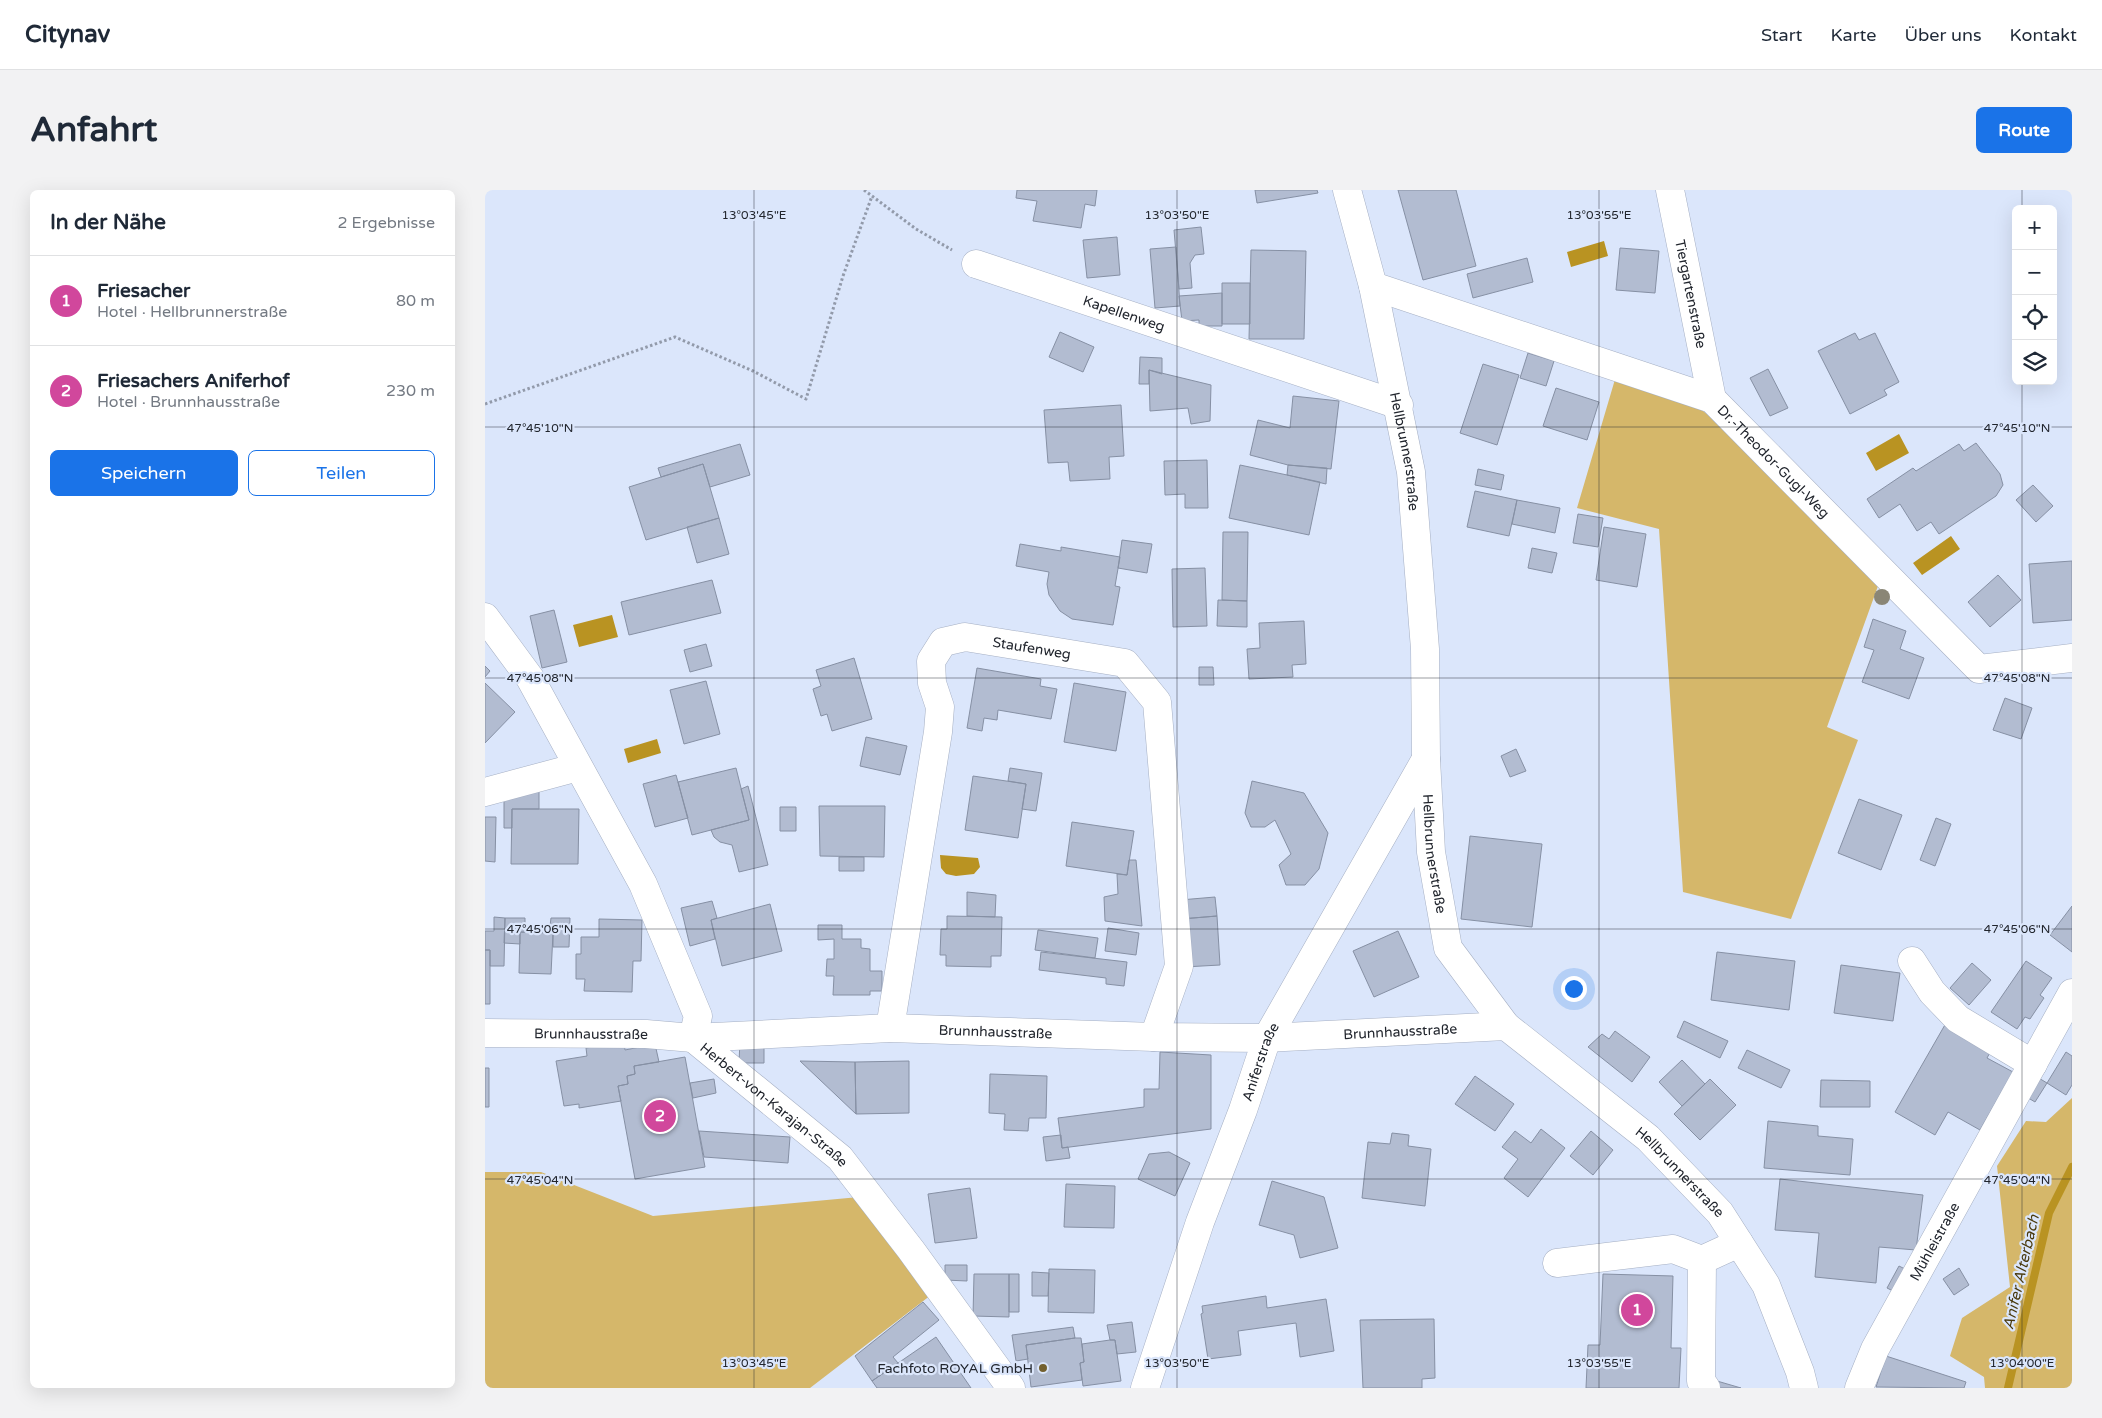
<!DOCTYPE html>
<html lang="de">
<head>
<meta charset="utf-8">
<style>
  :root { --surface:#fff; --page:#f2f2f3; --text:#1f2937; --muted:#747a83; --line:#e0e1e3; --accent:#1a73e8 }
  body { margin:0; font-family:"Varela Round",sans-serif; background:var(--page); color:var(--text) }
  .controls { position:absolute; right:15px; top:15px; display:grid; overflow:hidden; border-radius:8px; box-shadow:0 5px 20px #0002 }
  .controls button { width:45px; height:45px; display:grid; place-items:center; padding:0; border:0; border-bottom:1px solid var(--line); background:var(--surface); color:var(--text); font:25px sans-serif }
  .you { position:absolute; left:1088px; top:798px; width:18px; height:18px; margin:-12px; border:4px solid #fff; border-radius:50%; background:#1a73e8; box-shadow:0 0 0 8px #1a73e833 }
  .badge { display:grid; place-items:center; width:32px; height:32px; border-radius:50%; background:var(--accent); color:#fff; font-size:16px; font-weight:700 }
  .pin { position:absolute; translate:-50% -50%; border:2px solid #fff; box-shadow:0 1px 5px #0006 }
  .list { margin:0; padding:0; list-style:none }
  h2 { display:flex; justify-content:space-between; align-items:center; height:65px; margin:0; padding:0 20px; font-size:21px }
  h2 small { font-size:16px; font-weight:400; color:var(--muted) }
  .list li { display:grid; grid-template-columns:32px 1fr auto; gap:15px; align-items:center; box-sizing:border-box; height:90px; padding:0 20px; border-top:1px solid var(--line) }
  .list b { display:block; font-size:19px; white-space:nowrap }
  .list p { margin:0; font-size:16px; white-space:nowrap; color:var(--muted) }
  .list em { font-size:16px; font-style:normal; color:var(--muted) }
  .actions { display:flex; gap:10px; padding:15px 20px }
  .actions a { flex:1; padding:11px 0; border:1px solid var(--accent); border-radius:8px; text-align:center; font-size:18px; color:var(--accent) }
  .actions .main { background:var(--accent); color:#fff }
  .icon { flex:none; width:28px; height:28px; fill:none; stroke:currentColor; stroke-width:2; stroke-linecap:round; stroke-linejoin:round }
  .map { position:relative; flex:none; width:1587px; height:1198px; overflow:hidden; border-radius:8px }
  header { display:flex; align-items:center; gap:30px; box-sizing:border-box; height:70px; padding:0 25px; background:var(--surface); border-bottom:1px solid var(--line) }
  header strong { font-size:24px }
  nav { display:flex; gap:28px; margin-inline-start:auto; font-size:18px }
  .intro { display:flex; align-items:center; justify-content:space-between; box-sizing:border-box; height:120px; padding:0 30px }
  h1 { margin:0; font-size:35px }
  .button { padding:12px 22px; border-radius:8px; background:var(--accent); color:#fff; font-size:18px; font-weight:700 }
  main { display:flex; gap:30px; padding:0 30px }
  aside { flex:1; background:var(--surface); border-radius:8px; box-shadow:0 5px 20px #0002 }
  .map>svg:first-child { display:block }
</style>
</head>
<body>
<header>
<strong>Citynav</strong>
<nav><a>Start</a><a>Karte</a><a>Über uns</a><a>Kontakt</a></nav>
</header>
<div class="intro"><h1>Anfahrt</h1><a class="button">Route</a></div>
<main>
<aside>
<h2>In der Nähe<small>2 Ergebnisse</small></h2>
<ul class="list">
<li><span class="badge" style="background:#d1479c">1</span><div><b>Friesacher</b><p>Hotel · Hellbrunnerstraße</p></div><em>80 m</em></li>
<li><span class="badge" style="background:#d1479c">2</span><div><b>Friesachers Aniferhof</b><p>Hotel · Brunnhausstraße</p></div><em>230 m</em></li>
</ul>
<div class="actions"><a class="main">Speichern</a><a>Teilen</a></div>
</aside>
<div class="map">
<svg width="1587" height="1198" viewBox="0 0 1587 1198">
  <rect width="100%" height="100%" fill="#dbe6fb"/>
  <!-- green -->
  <path fill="#d5b76a" d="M1131,186L1212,216L1250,247L1393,396L1342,537L1373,550L1306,729L1198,702L1174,339L1092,318Z
    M1587,908V1198H1500L1499,1187L1465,1166L1477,1128L1525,1097L1512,976L1541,931L1561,932Z
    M0,982H56L168,1026L374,1007L446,1105L325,1198H0Z"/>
  <!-- water -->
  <path fill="#b99322" d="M1119,51L1123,66L1086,77L1082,62Z
    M1414,244L1424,263L1391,281L1381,263Z
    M1466,346L1475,359L1437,385L1428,373Z
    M127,425L133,447L94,457L88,435Z
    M172,549L176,563L143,573L139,559Z
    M455,665L493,668L495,677L489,684L471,686L461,684L456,678Z"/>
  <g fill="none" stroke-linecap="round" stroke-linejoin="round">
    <!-- stream -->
    <path stroke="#b99322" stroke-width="8" d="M1523,1198L1564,1023L1587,977"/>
  </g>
  <!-- building -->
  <path fill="#b2bcd1" stroke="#8690a4" d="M532,0H612L610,16L600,14L596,38L548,31L552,11L531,8Z
    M770,0H832L833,3L772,13Z
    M913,0H971L991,76L938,90Z
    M716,37L719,64L710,65L705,73L707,98L694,99L689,40Z
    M632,47L635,85L602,88L598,50Z
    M691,57L695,116L670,118L665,59Z
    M1135,58L1174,61L1170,103L1131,100Z
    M766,60L821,61L819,149H764Z
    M1042,68L1048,92L988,108L982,84Z
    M737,93H765V134H737Z
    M737,103V136H714V130L697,131L694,106Z
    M575,142L609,157L598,182L564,167Z
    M1370,143L1374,150L1390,143L1414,192L1399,200L1402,205L1365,224L1333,161Z
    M1043,163L1069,171L1061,196L1035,188Z
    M655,167L677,168V184L664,180V194H654Z
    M998,174L1034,185L1012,255L975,243Z
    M1283,179L1303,218L1285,226L1265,188Z
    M664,180L726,195L725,231L706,234L703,218L665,221Z
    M1071,198L1114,212L1102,250L1058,236Z
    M808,206L854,211L846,279L803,275L765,265L773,230L805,238Z
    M636,215L639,266L624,267L625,289L585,291L583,272L563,273L559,220Z
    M1491,253L1515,284L1518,295L1511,306L1454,344L1446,332L1432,341L1415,314L1394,328L1382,309L1428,278L1431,281L1474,254L1479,261Z
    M255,254L265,285L225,297L218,274L176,287L173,278Z
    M722,270L723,318H700V304L680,305L679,271Z
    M218,274L234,328L161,350L144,297Z
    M755,275L835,292L824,345L744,328Z
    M803,275L842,278L841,294L802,285Z
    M993,279L1019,285L1016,300L990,295Z
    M1548,295L1568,316L1551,332L1531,310Z
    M990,301L1032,310L1024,346L982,337Z
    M1032,310L1075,318L1070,343L1027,334Z
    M1093,324L1118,328L1113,357L1088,353Z
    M234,328L244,364L212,373L202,337Z
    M1119,337L1161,344L1152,397L1111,390Z
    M738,342H763L762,411L737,410Z
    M637,350L667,354L662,383L633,378Z
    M535,354L576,361V357L635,367L630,396L635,397L628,435L587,429L575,421L564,405L562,394L564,382L531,376Z
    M1047,358L1072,363L1067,383L1043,378Z
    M1587,371V430L1548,433L1544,374Z
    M720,378L722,436L688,437L687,379Z
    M1513,385L1536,410L1505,437L1483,412Z
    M227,390L236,423L144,445L136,412Z
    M733,410L762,411V437L732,436Z
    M69,420L82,472L57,478L45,426Z
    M1388,429L1421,441L1415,459L1439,468L1424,509L1377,492L1389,460L1379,457Z
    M819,431L821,474L807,475L808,487L764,489L762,459L775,458L774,433Z
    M221,454L227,476L205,482L199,460Z
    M369,468L387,529L347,541L342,524L336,526L328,499L336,496L331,480Z
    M0,476L5,481L0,487Z
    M714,477H728L729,495H714Z
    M492,478L556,489L555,496L572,499L566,529L513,520L512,530L499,528L497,541L482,538Z
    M221,491L235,544L199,554L185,500Z
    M0,493L30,522L0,553Z
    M589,493L641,502L631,561L579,552Z
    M1520,508L1547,518L1536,549L1508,540Z
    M381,547L422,556L415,585L375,576Z
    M1031,559L1041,581L1025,587L1016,566Z
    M251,578L264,630L207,645L193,592Z
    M525,578L557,583L551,621L537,619L541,594L523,591Z
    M191,585L203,628L170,637L158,594Z
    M488,586L541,594L533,648L480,640Z
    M767,591L819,603L843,643L834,679L820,695H801L794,675L806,664L790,630L780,637H766L760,623Z
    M263,596L283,675L254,682L247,655L235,652L229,647L226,640L264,630L256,599Z
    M54,597V619H27V638H19V605Z
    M1374,609L1417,625L1396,680L1353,663Z
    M334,616H400L399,667L335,666Z
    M295,617H311V641H295Z
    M27,619H94L93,674H26Z
    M0,627H11L10,672L0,671Z
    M1451,628L1466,634L1450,676L1435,670Z
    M587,632L649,641L642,685L581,676Z
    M985,646L1057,654L1047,737L976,729Z
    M354,667H379V681H354Z
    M644,670H651L657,736L620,731L619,707L633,704L632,684L642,685Z
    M482,702L511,705L510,727L482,726Z
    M730,707L732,726L696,729L695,710Z
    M227,711L232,728L226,730L230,749L205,756L196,718Z
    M285,714L297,761L237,776L226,730Z
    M1587,716V762L1565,745Z
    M462,726L517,727L516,766H506V777L461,776V765H455L456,739H462Z
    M732,726L735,775L699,777L696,729Z
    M9,727L20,728L19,776H5V760H0V741H9Z
    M20,728H40V736H65L66,728H85L84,757H68V743L35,742V754L19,753Z
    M114,729L157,730L156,771H148L147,802L99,801L100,789H91V764H96V747H114Z
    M333,735H357V749H376V758L385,759V781H397V801H385V805H348L349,786H341L342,769H349V749L333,750Z
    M623,738L654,743L651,765L620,761Z
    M553,740L613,748L610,768L550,760Z
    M913,741L934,787L889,807L868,761Z
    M35,742L68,743L66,784L34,783Z
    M0,760H5V814H0Z
    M556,762L642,772L639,796L621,794V788L554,780Z
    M1232,762L1310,771L1304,820L1226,810Z
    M1541,771L1567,788L1555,805L1559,808L1545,829L1540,827L1532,839L1506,822Z
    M1487,773L1506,790L1484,815L1465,798Z
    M1356,775L1415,783L1408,831L1349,823Z
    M1199,831L1243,851L1235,868L1192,847Z
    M1461,833L1507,859L1502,868L1528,882L1495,940L1463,922L1450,945L1410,922Z
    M1130,841L1165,867L1147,892L1103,857L1117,844L1124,849Z
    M255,850H279V873H254Z
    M139,853L140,860L170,854L174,872L149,876L150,884L142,886L143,894L133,896L136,911L94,918V914L79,916L71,871L102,866L101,858Z
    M1262,860L1305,880L1296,898L1253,878Z
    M675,862L726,865V939L577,958L573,928L659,917V899H674Z
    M1581,862L1587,866V895L1581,905L1562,893Z
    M200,867L220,977L150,989L133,896L143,894L142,886L150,884L149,876Z
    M1197,870L1220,894L1197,916L1174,892Z
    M315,871L370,872L371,924Z
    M424,871V923L371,924L370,872Z
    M0,878H4V917H0Z
    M505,884L562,886L561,928H544L543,941L519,940L520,924L504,923Z
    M990,886L1029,914L1010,941L970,914Z
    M1552,887L1562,893L1550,912L1540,906Z
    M229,889L231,903L208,908L205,893Z
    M1225,889L1251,915L1215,950L1189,924Z
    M1336,890L1385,891V917H1335Z
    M1283,931L1333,936V946L1368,949L1365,985L1279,978Z
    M1056,939L1080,958L1043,1007L1019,988L1033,969L1017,957L1030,941L1046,953Z
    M214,941L305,947L303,973L219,967Z
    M1106,941L1128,960L1108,985L1085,966Z
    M907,943L924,945L923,956L946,959L940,1016L877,1008L883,952L905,954Z
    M576,945L577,958L583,957L585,968L561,971L558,947Z
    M684,962L705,973L690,1006L653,989L664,964Z
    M1295,989L1438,1005L1431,1060L1394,1057L1391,1093L1330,1087L1334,1043L1290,1040Z
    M787,991L839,1007L853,1058L815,1068L809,1045L774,1035Z
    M581,994L630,996L629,1038L579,1037Z
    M485,998L492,1048L450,1053L443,1004Z
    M460,1075H482V1091L460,1090Z
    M1414,1076L1426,1082L1414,1104L1402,1098Z
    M1474,1078L1484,1095L1469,1105L1458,1089Z
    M564,1079L610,1080L609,1123L563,1122Z
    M547,1082L564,1083L563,1106H547Z
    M489,1084H524V1127L488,1126Z
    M524,1084H534V1122H524Z
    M1118,1084L1188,1086L1186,1158H1196L1194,1198H1101L1103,1155H1115Z
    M781,1106L782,1118L841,1109L849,1161L815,1167L811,1133L753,1141L756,1165L723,1169L716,1124L718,1123L717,1116Z
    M438,1112L454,1130L408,1167L413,1173L387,1191L370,1166Z
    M949,1129L950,1188L937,1189V1198H878L875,1130Z
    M647,1132L651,1162L632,1164L630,1150H625L622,1135Z
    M588,1137L590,1148L541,1155L543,1169L531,1171L527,1145Z
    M451,1147L486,1198H392L387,1191Z
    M590,1148H596L599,1172L595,1173L597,1190L546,1197L541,1155Z
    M625,1150H630L636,1191L598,1196L595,1173L599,1172L597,1154Z
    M1401,1166L1481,1192L1479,1198L1391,1197Z
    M1232,1191L1256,1198H1230Z"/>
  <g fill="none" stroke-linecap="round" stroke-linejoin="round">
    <defs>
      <g id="minor">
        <path id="s1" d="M862,0L888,96L926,282L940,459L941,569L946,662L963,758L1021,836L1163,948L1235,1023L1281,1095L1315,1182L1319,1198"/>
        <path id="s2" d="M1185,0L1227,209"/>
        <path id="s3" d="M491,74L914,215"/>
        <path id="s4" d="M888,96L1227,209L1494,479L1587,468"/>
        <path d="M0,427L45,488L158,694L213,826L208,848"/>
        <path d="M0,602L93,577"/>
        <path d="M1427,771L1447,802L1473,829L1548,874"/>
        <path id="s5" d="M405,838L453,542L455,517L447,493L446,471L458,452L480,447L640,473L672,512L694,776L669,847"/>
        <path id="s6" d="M0,843L161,844L208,848L405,838L669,847L782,848L1021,836"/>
        <path id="s7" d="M208,848L355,968L426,1060L526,1198"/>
        <path d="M1217,1070L1216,1191L1221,1198"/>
        <path d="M1072,1073L1188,1059L1217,1070L1254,1053"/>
        <path id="s8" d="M660,1198L715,1032L758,920L782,848L941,569"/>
        <path id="s9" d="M1374,1198L1390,1159L1587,803"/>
      </g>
    </defs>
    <!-- minor casing -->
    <use href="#minor" stroke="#a5afc3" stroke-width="29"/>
    <!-- path -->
    <path stroke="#929aaa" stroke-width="3" stroke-dasharray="2.5 2.5" stroke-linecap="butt" d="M379,0L431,39L467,60
      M0,214L190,147L268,181L321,209L358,86L387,6"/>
    <!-- minor -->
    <use href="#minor" stroke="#fff" stroke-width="28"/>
  </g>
  <!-- trees -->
  <circle fill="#8a8676" cx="1397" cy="407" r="8"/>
  <!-- ticks -->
  <path fill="none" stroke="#21252d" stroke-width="1" stroke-opacity="0.45" d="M269,0V1198M692,0V1198M1114,0V1198M1537,0V19M1537,191V1198M0,237H1587M0,488H1587M0,739H1587M0,989H1587"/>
  <!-- markers -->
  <circle fill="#73602f" stroke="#dbe6fb" stroke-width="2" cx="558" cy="1178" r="5"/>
  <g text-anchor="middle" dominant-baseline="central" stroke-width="4.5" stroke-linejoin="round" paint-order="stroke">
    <!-- street labels -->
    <g font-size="14" fill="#21252d" stroke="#dbe6fb">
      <text stroke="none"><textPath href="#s2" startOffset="106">Tiergartenstraße</textPath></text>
      <text stroke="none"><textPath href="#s3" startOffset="156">Kapellenweg</textPath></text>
      <text stroke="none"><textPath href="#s1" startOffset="268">Hellbrunnerstraße</textPath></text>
      <text stroke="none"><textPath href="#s4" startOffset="445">Dr.-Theodor-Gugl-Weg</textPath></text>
      <text stroke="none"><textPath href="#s5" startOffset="485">Staufenweg</textPath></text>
      <text stroke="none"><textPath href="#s1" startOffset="672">Hellbrunnerstraße</textPath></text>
      <text stroke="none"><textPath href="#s6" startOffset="916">Brunnhausstraße</textPath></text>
      <text stroke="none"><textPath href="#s6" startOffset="511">Brunnhausstraße</textPath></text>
      <text stroke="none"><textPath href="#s6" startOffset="106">Brunnhausstraße</textPath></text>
      <text stroke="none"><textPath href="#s8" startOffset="346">Aniferstraße</textPath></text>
      <text stroke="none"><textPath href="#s7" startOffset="105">Herbert-von-Karajan-Straße</textPath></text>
      <text stroke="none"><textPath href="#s1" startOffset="1092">Hellbrunnerstraße</textPath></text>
      <text stroke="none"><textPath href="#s9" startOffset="165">Mühleistraße</textPath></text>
    </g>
    <!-- poi labels -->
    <g font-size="14" fill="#21252d" stroke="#dbe6fb" text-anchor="end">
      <text x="548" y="1178">Fachfoto ROYAL GmbH</text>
    </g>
    <!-- water labels -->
    <g font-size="15" font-style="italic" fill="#49390c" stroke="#dbe6fb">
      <text transform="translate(1536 1082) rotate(-77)">Anifer Alterbach</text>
    </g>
  </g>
  <g font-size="12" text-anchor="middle" fill="#21252d" stroke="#dbe6fb" stroke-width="4.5" stroke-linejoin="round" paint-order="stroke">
    <text x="269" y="29">13°03'45"E</text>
    <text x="692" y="29">13°03'50"E</text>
    <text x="1114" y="29">13°03'55"E</text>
    <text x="55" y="242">47°45'10"N</text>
    <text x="1532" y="242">47°45'10"N</text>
    <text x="55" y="492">47°45'08"N</text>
    <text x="1532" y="492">47°45'08"N</text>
    <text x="55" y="743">47°45'06"N</text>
    <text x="1532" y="743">47°45'06"N</text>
    <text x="55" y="994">47°45'04"N</text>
    <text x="1532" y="994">47°45'04"N</text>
    <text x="269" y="1177">13°03'45"E</text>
    <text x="692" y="1177">13°03'50"E</text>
    <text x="1114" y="1177">13°03'55"E</text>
    <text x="1537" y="1177">13°04'00"E</text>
  </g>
</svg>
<div class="controls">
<button>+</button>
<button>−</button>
<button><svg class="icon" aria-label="locate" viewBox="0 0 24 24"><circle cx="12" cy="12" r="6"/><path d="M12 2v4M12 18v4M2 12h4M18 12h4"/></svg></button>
<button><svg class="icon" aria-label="layers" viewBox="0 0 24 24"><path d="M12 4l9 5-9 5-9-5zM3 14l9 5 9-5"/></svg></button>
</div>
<div class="you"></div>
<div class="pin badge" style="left:1152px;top:1120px;background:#d1479c">1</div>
<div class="pin badge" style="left:175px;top:926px;background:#d1479c">2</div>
</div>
</main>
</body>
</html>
